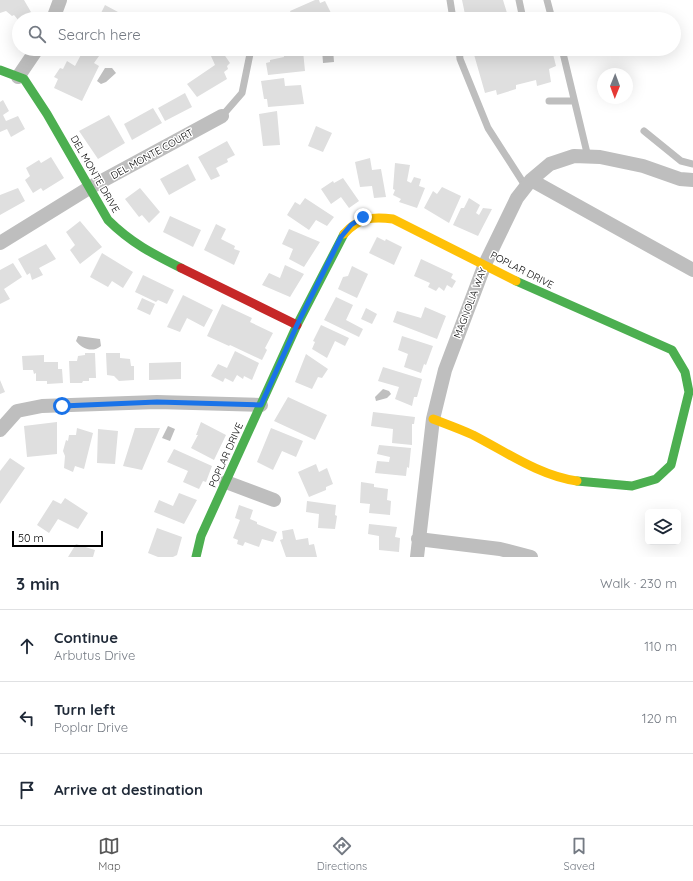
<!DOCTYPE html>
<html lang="en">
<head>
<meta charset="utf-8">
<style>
  :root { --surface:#fff; --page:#f2f2f3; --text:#1f2937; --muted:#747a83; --line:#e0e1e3; --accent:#595959 }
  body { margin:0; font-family:Quicksand,sans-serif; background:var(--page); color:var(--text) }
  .controls { position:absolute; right:12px; bottom:12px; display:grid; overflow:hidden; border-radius:6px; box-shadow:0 4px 16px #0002 }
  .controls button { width:36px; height:36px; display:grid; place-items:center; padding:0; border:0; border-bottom:1px solid var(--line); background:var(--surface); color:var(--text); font:20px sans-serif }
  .compass { position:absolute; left:597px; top:68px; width:36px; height:36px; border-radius:50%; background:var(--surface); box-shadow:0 4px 16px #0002; rotate:181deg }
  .scale { position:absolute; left:12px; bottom:10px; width:91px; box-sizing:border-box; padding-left:4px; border:2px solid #000; border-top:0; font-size:11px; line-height:14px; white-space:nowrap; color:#000; -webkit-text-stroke:3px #fff; paint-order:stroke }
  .stop { position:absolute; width:12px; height:12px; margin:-9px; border:3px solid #1a73e8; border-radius:50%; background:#fff }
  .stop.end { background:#1a73e8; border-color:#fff; box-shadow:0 1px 4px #0008 }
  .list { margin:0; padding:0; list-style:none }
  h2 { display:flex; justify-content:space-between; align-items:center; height:52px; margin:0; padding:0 16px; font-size:17px }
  h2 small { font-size:13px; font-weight:400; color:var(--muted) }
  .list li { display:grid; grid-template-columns:26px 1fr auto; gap:12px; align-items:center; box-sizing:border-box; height:72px; padding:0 16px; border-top:1px solid var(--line) }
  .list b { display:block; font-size:15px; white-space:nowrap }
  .list p { margin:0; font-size:13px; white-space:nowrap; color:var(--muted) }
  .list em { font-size:13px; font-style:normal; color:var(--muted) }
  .icon { flex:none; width:22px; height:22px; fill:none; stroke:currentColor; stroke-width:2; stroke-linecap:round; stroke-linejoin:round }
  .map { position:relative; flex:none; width:693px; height:557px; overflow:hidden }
  .search { position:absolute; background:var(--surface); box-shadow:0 4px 16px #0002; left:12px; right:12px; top:12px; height:44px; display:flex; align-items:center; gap:10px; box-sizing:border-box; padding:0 14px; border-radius:22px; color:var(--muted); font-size:15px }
  .sheet { height:268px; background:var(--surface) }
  nav { display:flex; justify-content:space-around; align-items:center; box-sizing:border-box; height:56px; border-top:1px solid var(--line); background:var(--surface); font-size:11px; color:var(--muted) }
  nav a { display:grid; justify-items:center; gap:2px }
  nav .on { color:var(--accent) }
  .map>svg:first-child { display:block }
</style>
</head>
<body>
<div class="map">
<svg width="693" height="557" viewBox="0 0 693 557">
  <rect width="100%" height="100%" fill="#fff"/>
  <!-- water -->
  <path fill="#bfbfbf" d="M322,49H333L334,62L323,63Z
    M105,68H112L116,73L106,82L101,84L97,81Z
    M78,336L100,339L101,346C93,353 82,349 76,341Z
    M383,389L389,391L391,394L387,398L376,401L375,397Z
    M168,426L175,429L170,441L162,438Z"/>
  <!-- building -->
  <path fill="#dfdfdf" d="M0,0H24L31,12L23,19H19V21L14,15L12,16L6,11L0,13Z
    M315,0H319L320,3L325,1L334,19H294L290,11Z
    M462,0H503L507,13L513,17L511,19H466Z
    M105,5L118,12V14L127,19H98Z
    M84,49L99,56L94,63L99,66L82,101L54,88L58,79L54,77L60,68L63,69L67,61L75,66Z
    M283,49H302L303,51L305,71L268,75L266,63L270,62V60L284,57Z
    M475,49H542L543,53L547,56L553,54L556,66L549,69L551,82L537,86L536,80L516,85V89L497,95L496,90L485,93L473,51Z
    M221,50L230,63L227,66L228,69L224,72L227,79L197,97L187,84L215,65L211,56Z
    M284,78L285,86L301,85L304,104L268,107L267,99H264L261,81Z
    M185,93L192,107L165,121L158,108Z
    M3,100L9,111L3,115L6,121L18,116L25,129L11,137L7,129L0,132V102Z
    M153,108L162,123L132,140L124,124Z
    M277,111L280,145L263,146L259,114Z
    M109,115L125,143L98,159L79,131Z
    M316,126L332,133L323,152L308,146Z
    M227,141L235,155L227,159L228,162L216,168L220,176L211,180L198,157Z
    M51,157L64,178L43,191L41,188L33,193L25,180L30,176L26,168L39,160L41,163Z
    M370,158L372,170L381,169L386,197L374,198L372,186L360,187L355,162Z
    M395,163L410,165L407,181L411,183L414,177L421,179L419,186L425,188L417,208L399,202L401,199L393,195L395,190L393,189Z
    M188,164L196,180L169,195L160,179Z
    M343,178L359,201L349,208L341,197L331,204L321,189L333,181L334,183Z
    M442,187L461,196L449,223L424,208L433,191L437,194Z
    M18,188L25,201L0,215V195Z
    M140,188L160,212L149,223L142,215L139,217L125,199Z
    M305,198L334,217L327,226L316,220L309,230L287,215L295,202L300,205Z
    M469,198L480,205L476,213L479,215L483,208L492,209L478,236L453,225L461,208H464Z
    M170,216L201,230L193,247L163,232Z
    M80,221L102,247L80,264L70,250L75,245L66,232Z
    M216,224L226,229L221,239L235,246L234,249L240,251L234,265L204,250Z
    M289,229L320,242L304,267L289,259L293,249L282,244Z
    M377,237L385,241L386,239L402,247L394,265L369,253Z
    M46,244L56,259L39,268L43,275L32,280L30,273L27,275L18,259Z
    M102,253L133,272L123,288L112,281L108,287L90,277Z
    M421,259L453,274L451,278L456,281L452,288L447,285L444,291L439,287L436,291L428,287L430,283L414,276Z
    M13,263L22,277L4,289L10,299L0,304V270Z
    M285,265L304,274L290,297L262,285L269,273L280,278Z
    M352,266L368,274L357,298L338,289L343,277L348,276Z
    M143,275L174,290L167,304L158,300L156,302L135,292Z
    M183,295L213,310L204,327L187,318L180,332L167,327Z
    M336,297L353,305L346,320L363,329L359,337L324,320Z
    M142,298L155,304L150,315L137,309Z
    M222,304L252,318L250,322L273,333L265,348L267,350L262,360L230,345L229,346L207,336Z
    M425,307L446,316L437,339L393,322L397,311L421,318Z
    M366,308L377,314L372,324L361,319Z
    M321,325L349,338L345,346L335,341L327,358L312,349L315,342L313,341Z
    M402,336L433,346L426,365L424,364L421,373L404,367L408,354L398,350Z
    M235,351L259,363L252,380L244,376L243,379L237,375L233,382L225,378L223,382L211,376L218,364L227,368Z
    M85,353H95L96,378H89V381H83L82,383H70L69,361H77L78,356L85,355Z
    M106,353H120V358L130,359L131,366H134V380L119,381L114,376L107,375Z
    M306,354L328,369L322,378L318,377L312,389L295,382Z
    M44,355V362H58V369H62L63,383L47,384V381H36V373L34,374L33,370H23L22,356Z
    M181,362V379L149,380V363Z
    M383,367L422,379L417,397H414L412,406L395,399L399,387L378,381Z
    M0,380L5,392L0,394Z
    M288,397L327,415L315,440L274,421Z
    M373,412L415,417L414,424H412V445L392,443L393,429L371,426Z
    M57,422V454L27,457L24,426Z
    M201,422L226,435L214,460L191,448L198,435H196Z
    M77,428L93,433L84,469L75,466L73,472L64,468L65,456L63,451L66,440L68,441L69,435H76Z
    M135,428H160L142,470L123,466Z
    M271,428L303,441L296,457L282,451L273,470L257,462Z
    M98,429L118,431L115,464L97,463Z
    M379,445L411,448L409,468L407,467L406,476L375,473L377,461L389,462L390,457L377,454Z
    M174,449L212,466L206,482L203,481L199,489L183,482L188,471L167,462Z
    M10,458L25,468L0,504V471Z
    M316,464L319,472L327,468L333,484L326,487V490L309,497L298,472Z
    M361,482L374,484V487L388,489L387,500L391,501L390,515L369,513L370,504L360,503Z
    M179,493L197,500L184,524L154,512L159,500L173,506Z
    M65,498L88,513L78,529L58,519L49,533L37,525L53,500L61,504Z
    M307,501L336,505L335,515L337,516L335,529L318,528L319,514L306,512Z
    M239,505L253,510L250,519L257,522V524L277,532L273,542L262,539L259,547L245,542L243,546L237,544L238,540L233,538L240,520L235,518Z
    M369,524L397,527L395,537L400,538L399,552L379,550V536L368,534Z
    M157,528L182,537L177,555L173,557H158L148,553Z
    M293,529L296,540L308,538L309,545L314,544L317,557H286L280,540L283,539L282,531Z
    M76,544L95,550L93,557H68Z"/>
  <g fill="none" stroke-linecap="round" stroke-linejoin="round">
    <!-- lane -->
    <path stroke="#bebebe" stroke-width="7" d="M450,0L453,19
      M519,0L523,19
      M547,0L552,19
      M459,49L460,59L488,128L526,187
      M562,49L588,157
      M549,101H574
      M222,116L242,93L251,49
      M644,131L681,161L693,164"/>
    <!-- street -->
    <path stroke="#bebebe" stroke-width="14" d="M53,19L60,0
      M18,77L37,49
      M531,180L693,270
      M0,243L89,188L222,116
      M0,430L17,411L42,406L157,402L261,405
      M226,482L274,500
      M418,539L500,549L531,557
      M417,557L433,419L445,370L485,264L517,198L531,180L550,164L574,156L600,157L643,166L680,179L693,180"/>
    <!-- fast -->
    <path stroke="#4caf50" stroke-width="9" d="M0,70L24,79L47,114L108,220C131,243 153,254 181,268
      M516,281L672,350L685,372L689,392L671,465L656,479L632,486L577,481
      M196,557L201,536L297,325L344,234"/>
    <!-- slow -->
    <path stroke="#ffc107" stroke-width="9" d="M344,234C358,218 372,216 393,219L516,281
      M433,419C446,424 460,429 473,435C506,452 540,476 577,481"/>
    <!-- jam -->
    <path stroke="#c62828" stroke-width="9" d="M181,268L297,325"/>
  </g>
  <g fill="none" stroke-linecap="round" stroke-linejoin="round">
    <!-- route -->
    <path stroke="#1a73e8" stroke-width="5" d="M62,406L157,402L261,405L297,325L341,237L351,225L363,217"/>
  </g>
  <g text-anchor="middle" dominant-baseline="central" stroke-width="3" stroke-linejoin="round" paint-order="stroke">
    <!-- street labels -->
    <g font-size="10" fill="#000" stroke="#fff">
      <text transform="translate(152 154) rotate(-29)">DEL MONTE COURT</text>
      <text transform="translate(95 174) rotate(60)">DEL MONTE DRIVE</text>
      <text transform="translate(522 270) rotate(27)">POPLAR DRIVE</text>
      <text transform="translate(470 303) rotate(-69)">MAGNOLIA WAY</text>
      <text transform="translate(226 455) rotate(-66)">POPLAR DRIVE</text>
    </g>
  </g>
</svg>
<div class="controls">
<button><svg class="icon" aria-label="layers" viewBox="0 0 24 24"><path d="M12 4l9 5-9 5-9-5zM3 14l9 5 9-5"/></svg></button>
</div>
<svg class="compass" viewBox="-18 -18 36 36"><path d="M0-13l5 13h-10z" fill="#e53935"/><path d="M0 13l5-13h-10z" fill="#747a83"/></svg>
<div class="scale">50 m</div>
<div class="stop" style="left:62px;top:406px"></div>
<div class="stop end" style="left:363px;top:217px"></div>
<div class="search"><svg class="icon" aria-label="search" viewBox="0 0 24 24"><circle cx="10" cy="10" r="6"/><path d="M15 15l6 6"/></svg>Search here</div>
</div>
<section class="sheet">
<h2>3 min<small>Walk · 230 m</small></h2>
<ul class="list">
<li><svg class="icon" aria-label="ahead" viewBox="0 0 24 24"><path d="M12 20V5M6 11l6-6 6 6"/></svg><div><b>Continue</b><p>Arbutus Drive</p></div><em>110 m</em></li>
<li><svg class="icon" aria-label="left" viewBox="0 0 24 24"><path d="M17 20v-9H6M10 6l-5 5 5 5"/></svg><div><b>Turn left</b><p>Poplar Drive</p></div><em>120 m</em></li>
<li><svg class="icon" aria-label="arrive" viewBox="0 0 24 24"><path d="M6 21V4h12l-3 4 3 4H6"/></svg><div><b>Arrive at destination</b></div></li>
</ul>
</section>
<nav>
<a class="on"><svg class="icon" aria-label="map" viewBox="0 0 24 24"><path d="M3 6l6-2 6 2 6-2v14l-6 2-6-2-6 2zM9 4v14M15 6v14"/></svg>Map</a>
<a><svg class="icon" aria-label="directions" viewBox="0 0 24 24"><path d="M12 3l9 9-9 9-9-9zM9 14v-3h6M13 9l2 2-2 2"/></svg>Directions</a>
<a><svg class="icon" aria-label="saved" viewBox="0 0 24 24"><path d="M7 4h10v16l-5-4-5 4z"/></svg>Saved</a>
</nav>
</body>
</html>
